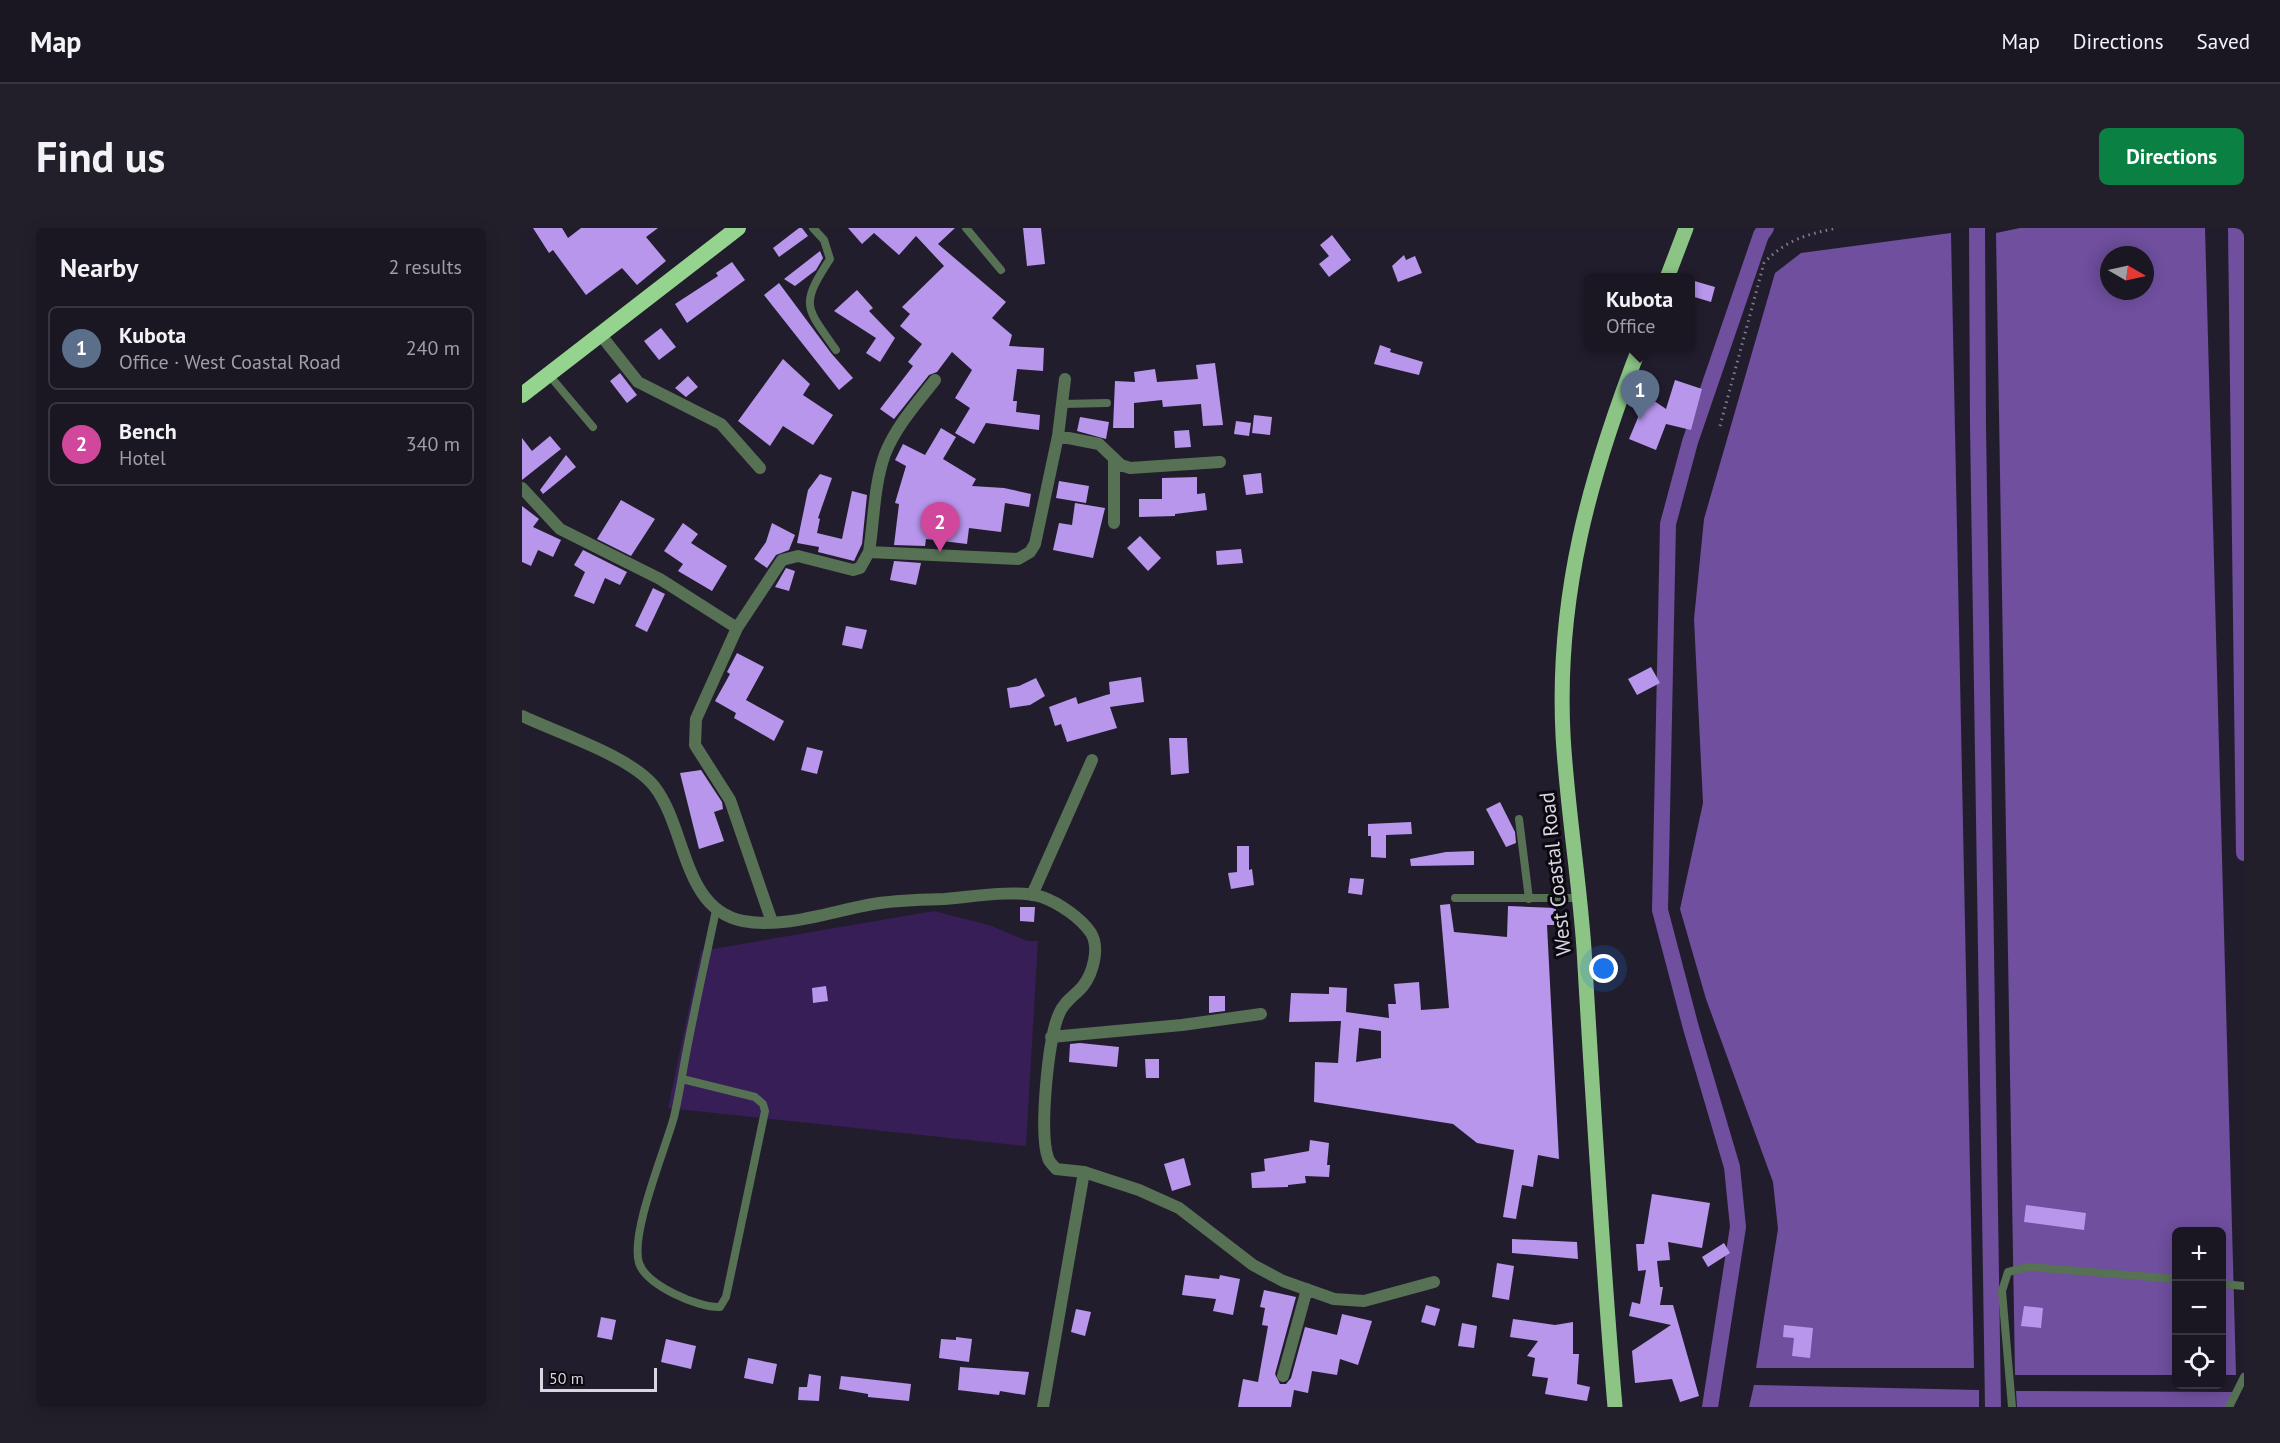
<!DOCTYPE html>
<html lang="en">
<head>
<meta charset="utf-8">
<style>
  :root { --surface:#1a1622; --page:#231f2a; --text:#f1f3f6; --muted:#9f9fa5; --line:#383540; --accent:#0b8043 }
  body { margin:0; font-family:"PT Sans",sans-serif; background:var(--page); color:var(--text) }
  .controls { position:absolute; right:18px; bottom:18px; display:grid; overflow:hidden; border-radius:9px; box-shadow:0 3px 15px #0003 }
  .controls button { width:54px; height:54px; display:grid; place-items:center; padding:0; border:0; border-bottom:2px solid var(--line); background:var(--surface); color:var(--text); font:30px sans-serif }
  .compass { position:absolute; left:1578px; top:18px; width:54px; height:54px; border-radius:50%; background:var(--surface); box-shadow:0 3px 15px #0003; rotate:99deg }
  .scale { position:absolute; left:18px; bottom:15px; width:117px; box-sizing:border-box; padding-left:6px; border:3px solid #dad6e1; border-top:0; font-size:16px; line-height:21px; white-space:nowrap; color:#dad6e1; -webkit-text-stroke:4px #0b080f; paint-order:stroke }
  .you { position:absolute; left:1082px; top:741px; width:21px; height:21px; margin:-15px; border:4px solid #fff; border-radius:50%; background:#1a73e8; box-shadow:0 0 0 9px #1a73e833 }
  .badge { display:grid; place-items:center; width:39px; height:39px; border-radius:50%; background:var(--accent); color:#fff; font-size:20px; font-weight:700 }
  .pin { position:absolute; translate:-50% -50px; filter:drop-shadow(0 2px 3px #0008) }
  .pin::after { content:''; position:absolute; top:32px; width:21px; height:18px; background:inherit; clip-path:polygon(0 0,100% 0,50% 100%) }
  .popup { position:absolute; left:1062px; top:45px; width:111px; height:78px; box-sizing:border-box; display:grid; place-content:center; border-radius:9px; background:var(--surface); filter:drop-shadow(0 2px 4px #0005); font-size:20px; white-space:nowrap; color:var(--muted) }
  .popup b { font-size:22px; color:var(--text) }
  .popup::after { content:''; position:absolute; left:50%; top:100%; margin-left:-12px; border:12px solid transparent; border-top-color:var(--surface) }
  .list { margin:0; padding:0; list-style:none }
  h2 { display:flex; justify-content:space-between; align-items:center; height:78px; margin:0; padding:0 24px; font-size:26px }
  h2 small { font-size:20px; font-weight:400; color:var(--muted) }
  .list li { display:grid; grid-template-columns:39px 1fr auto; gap:18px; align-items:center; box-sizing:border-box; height:84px; margin:0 12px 12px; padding:0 12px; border:2px solid var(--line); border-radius:9px }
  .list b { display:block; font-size:22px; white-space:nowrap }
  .list p { margin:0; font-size:20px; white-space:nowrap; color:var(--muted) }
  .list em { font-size:20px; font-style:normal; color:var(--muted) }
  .icon { flex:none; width:33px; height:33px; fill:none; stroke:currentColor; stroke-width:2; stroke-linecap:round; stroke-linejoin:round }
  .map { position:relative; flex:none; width:1722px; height:1179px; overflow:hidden; border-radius:9px }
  header { display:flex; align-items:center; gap:36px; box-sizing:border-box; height:84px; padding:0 30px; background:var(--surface); border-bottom:2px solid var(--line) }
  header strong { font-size:28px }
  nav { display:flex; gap:33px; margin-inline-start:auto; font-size:21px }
  .intro { display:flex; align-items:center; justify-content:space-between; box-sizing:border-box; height:144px; padding:0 36px }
  h1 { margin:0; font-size:42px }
  .button { padding:15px 27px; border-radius:9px; background:var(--accent); color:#fff; font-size:21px; font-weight:700 }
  main { display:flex; gap:36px; padding:0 36px }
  aside { flex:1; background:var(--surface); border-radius:9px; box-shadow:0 3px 15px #0003 }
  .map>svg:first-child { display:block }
</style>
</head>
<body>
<header>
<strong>Map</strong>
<nav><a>Map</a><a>Directions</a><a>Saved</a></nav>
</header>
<div class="intro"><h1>Find us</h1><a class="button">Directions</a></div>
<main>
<aside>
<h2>Nearby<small>2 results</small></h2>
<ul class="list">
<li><span class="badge" style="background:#5c6f8a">1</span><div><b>Kubota</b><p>Office · West Coastal Road</p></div><em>240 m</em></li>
<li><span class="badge" style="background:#d1479c">2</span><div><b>Bench</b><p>Hotel</p></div><em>340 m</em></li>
</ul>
</aside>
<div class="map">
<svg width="1722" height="1179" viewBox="0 0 1722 1179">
  <rect width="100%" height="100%" fill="#221d2d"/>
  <!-- green -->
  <path fill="#371e57" d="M412,683L470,698L505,713H516L504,918L146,880L179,723Z"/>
  <!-- water -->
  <path fill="#6f4f9e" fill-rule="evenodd" d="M1498,0H1683L1714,1147H1700V1004H1654V1147H1493L1474,5ZM1587,27H1623V63H1587Z
    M1429,5L1452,1140H1234L1256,1001L1251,954L1184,771L1158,681L1181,575L1172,391L1182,291L1253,45L1279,25Z
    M1232,1157L1457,1162V1179H1227Z
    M1494,1163L1710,1164V1179H1495Z"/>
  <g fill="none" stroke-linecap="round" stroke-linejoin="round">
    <!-- canal -->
    <path stroke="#6f4f9e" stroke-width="16" d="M1455,0L1456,198L1471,1179
      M1714,0L1722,625
      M1188,1179L1216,999L1210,939L1169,800L1138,682L1146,296L1168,214L1239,7L1244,0"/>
  </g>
  <!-- building -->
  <path fill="#b796ec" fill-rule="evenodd" d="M11,0H40L46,10L59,0H136L124,9L144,33L115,57L100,40L64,67L31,22L27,25Z
    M277,0H280L286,8L257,29L251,20Z
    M326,0H433L416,16L484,74L470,90L490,107L487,118L522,120L521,143L495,141L491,173H495L494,184L518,187L517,202L464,195L452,216L433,205L448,180L433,170L450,142L430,124L415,144L407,147L372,191L358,181L391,138L386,134L400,116L378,98L388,86L380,79L422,38L394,8L377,27L352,5L340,16Z
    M501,0H519L523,36L505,38Z
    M810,7L829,32L807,49L797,36L807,28L798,17Z
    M298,23L301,30L294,42L273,58L262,51Z
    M882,27L884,32L893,28L900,45L876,54L870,38Z
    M210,34L223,52L165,95L153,76L196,48L194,45Z
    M1169,52L1193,59L1189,74L1169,68Z
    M257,55L309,125L331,150L317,162L242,67Z
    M335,62L351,80L347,83L373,110L358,134L344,125L354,110L312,83Z
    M139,100L154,119L137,132L122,113Z
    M858,117L869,121L868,124L901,134L897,147L852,136Z
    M261,131L288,156L281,167L311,187L291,217L261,198L248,218L216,193Z
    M693,135L701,197L681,198L679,176L641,179L640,172L612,175V200H591L593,153L613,154L612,144L633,141L635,154L676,151L674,137Z
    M98,145L115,167L105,175L88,153Z
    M166,148L176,159L164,169L153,160Z
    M1153,152L1180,161L1169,202L1144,196L1134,222L1107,211L1125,168L1144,181Z
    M732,187L750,189L748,207L730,205Z
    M558,189L587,194L584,211L555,203Z
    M714,193L729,195L727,208L712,206Z
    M419,200L434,209L421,231L454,251L450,258L482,260L509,266L507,279L483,275L479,304L447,300L445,316L404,311L403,318L372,317L377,276L373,275L384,238L373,232L381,216L403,227Z
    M667,202L669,219L653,220L652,203Z
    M28,208L39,221L0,252V210L10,223Z
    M44,227L54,239L21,266L18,262Z
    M739,245L741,265L724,267L721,247Z
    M298,246L310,250L296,290L298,291L295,305L320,311L330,263L345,267L340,316L332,333L296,324L297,319L275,315L286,262Z
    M675,249V266L683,265L685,282L653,286V288L617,289V271H640V250Z
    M537,253L567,258L564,275L534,270Z
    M99,272L133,291L109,328L75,311Z
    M553,275L583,280L571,330L531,322L537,295L550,297Z
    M0,278L17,291L11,299L39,312L31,329L16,322L9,338L0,334Z
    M161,295L176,306L169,315L205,338L190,363L156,343L161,336L142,323Z
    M250,295L273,307L267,322L254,327L245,340L232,331L244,314Z
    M618,308L639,330L626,343L605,320Z
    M719,321L721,335L695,337L694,323Z
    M61,322L105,344L98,357L83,350L72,376L52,368L63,344L52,337Z
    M372,333L399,335L394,357L368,352Z
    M264,340L273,343L267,363L253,359Z
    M131,360L143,366L125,404L113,398Z
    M324,398L345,402L340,421L320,417Z
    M215,425L242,439L224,472L262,493L252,513L212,490L214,485L193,473L208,446L205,444Z
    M1129,439L1138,455L1115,467L1106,451Z
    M619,449L622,474L588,479L595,500L545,514L539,496L533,498L527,479L554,469L556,476L584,467L588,466L587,454Z
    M514,450L523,468L508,477L488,480L485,460L497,458Z
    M647,510H665L667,545L649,547Z
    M285,519L301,523L295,546L279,542Z
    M179,542L200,574L201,581L192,584L202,613L177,621L158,545Z
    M978,574L993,604L994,615L984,619L964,581Z
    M889,594L890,606L864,607V630L849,629V608H846V596Z
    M715,618H727V642L730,641L732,657L709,661L706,645L715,644Z
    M952,623V637L889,638L888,631L924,624Z
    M828,650L842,651L840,667L826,665Z
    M928,676L932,704L985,709L986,678L1034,680L1033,697H1025L1037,931L1016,927L1011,959L1000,957L994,991L981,989L992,922L955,915L931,896L792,874L793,834L816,835L819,793L767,794L769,765L807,766V759L825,760L824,784L867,790L866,776H874L872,756L897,754L899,782L927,780L918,677ZM837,800L859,803V830L834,834Z
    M498,679H513L512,694L498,693Z
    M304,758L306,773L291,775L290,760Z
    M687,768H703V783L687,785Z
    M558,815L597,819L595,839L547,834L548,816Z
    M623,831H637V850H624Z
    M788,912L807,915L805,937H808L807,949L783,948L784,955L766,957V959L730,960L729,945L743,943L742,931L787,923Z
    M662,930L669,957L650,963L642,936Z
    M1130,966L1188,975L1180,1020L1146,1014L1148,1032L1135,1033L1138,1059H1141L1138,1077H1151L1177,1168L1158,1174L1150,1151L1113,1155L1110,1123L1149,1097L1107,1088L1110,1074L1118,1076L1124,1042L1116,1043L1114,1016H1122Z
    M1504,977L1564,985L1562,1002L1502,994Z
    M990,1011L1055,1014L1056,1031L990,1025Z
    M1202,1015L1208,1025L1186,1039L1180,1029Z
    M975,1035L992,1038L987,1072L970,1069Z
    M663,1047L697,1051L698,1047L718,1051L711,1087L691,1083L694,1071L660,1067Z
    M742,1062L774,1069L753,1146L758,1156H764L769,1150L783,1099L815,1107L820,1086L850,1093L836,1137L818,1131L815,1147L790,1143L786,1165L772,1162L769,1179H716L721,1151L736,1154L746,1098L740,1097L743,1080L738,1079Z
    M904,1077L918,1081L913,1098L899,1094Z
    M1502,1078L1521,1080L1519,1100L1499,1098Z
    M554,1081L569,1084L563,1108L549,1104Z
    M79,1089L94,1092L90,1112L75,1109Z
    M991,1091L1033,1097L1051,1094V1126H1057L1055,1156L1068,1159L1065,1173L1023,1166L1026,1150L1010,1148L1013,1130L1005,1128L1016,1113L988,1109Z
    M940,1095L955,1098L952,1120L936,1118Z
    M1262,1097L1291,1100L1288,1130L1270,1128L1272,1110L1261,1109Z
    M434,1109L450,1111L447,1134L417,1130L419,1111L434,1112Z
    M144,1111L174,1118L169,1141L139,1134Z
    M226,1130L255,1136L251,1156L222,1150Z
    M438,1139L507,1144L503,1167L478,1163L477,1167L436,1162Z
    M287,1146L299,1148L297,1173L276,1172L277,1159H285Z
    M319,1148L389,1156L387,1173L346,1169V1166L317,1161Z"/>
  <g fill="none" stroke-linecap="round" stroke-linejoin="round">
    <!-- path -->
    <path stroke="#817d8a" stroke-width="3" stroke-dasharray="1.5 4.5" stroke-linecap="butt" d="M1198,198L1242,35C1263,12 1286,6 1315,0"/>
    <!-- service -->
    <path stroke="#567153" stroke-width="8" d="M291,0L302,12L308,31C277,78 284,79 314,122
      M444,0L479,42
      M27,147L71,199
      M540,176L585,175
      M997,591L1007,671
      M933,670H1059
      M160,851L233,869L241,876L243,883L204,1069L198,1079C176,1080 124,1057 117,1035C108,1005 143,922 152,889C157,868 160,847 164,826C173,778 184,730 194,682
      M1700,1056L1722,1058
      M1490,1179L1480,1063L1486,1044L1506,1039L1654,1051
      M1707,1179L1722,1149"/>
    <!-- minor -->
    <path stroke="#567153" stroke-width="12" d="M78,106L116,154L199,196L238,240
      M536,208L577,216L599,237L608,240L698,234
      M0,260L38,301L138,351L215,400
      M592,295V231
      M347,324L496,331L508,324L513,316L536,208L543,151
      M0,488C36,505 108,528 132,558C165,600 160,681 221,693C263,701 310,683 351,676C374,672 398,672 422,671C449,669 494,661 520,669C537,675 559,690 569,705C578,720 571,745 561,758C553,768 542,773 537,786C526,810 517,905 526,930C527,934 531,937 534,941L562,944L617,962L657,980L731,1037L761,1053L812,1071L842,1073L912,1054
      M510,667L570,532
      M250,694L208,572L173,517L174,491L215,400L260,332L276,328L331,342L338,340L347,324C352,292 352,256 363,226C374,198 395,175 413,152
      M529,809L660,797L739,786
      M761,1148L785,1061
      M521,1179L562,944"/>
    <!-- primary -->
    <path stroke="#8bc485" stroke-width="15" d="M1145,50L1164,0
      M1093,1179C1080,1027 1071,874 1062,721C1057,649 1045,579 1041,507C1034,367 1068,247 1118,118"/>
    <!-- trunk -->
    <path stroke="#95d48e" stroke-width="16" d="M0,167L216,0"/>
  </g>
  <g text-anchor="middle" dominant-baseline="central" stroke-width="6" stroke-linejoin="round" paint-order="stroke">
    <!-- street labels -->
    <g font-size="21" fill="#dad6e1" stroke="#0b080f">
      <text transform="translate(1033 646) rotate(-96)">West Coastal Road</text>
    </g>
  </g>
</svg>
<div class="controls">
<button>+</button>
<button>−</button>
<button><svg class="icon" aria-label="locate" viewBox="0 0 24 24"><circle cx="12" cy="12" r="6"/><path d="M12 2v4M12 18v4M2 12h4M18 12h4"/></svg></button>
</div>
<svg class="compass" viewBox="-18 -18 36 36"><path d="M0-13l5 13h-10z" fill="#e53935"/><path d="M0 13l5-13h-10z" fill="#9f9fa5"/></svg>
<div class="scale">50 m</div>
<div class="you"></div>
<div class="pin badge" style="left:1118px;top:192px;background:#5c6f8a">1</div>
<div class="popup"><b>Kubota</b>Office</div>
<div class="pin badge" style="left:418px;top:324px;background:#d1479c">2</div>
</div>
</main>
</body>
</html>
